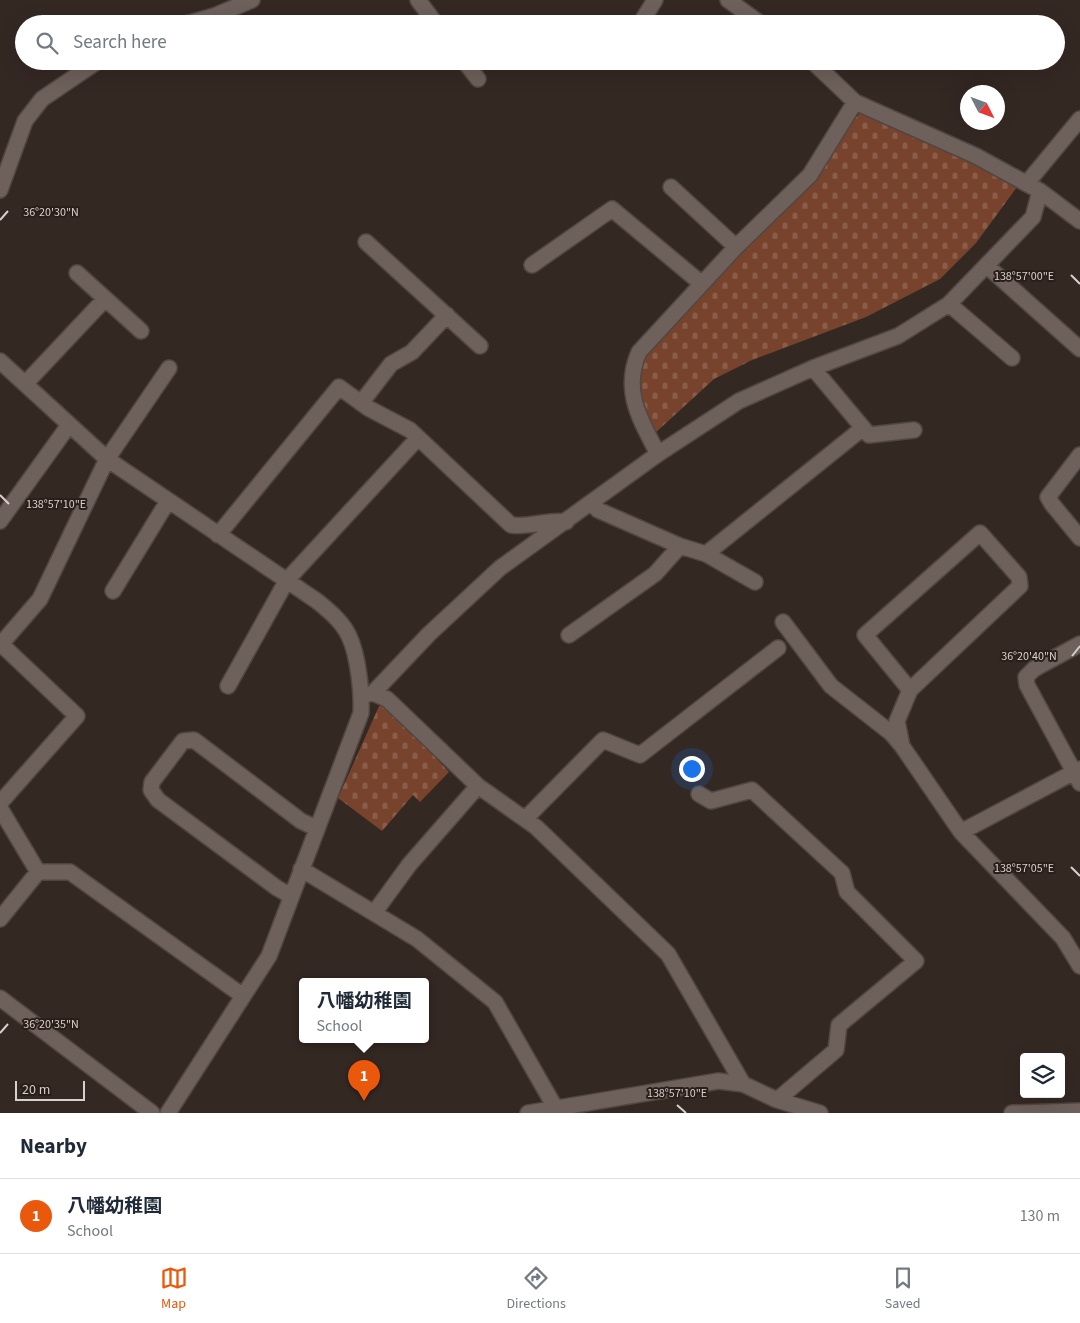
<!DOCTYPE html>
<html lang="en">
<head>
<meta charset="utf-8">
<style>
  :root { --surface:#fff; --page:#f2f2f3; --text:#1f2937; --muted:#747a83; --line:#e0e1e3; --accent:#ea580c }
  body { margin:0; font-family:"Source Sans 3","Noto Sans JP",sans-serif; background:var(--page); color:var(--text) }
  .controls { position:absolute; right:15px; bottom:15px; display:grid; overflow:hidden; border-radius:5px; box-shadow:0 5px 20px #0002 }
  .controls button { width:45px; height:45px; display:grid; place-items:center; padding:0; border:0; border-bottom:1px solid var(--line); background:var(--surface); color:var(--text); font:25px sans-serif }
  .compass { position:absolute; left:960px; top:85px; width:45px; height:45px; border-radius:50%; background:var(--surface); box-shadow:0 5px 20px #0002; rotate:132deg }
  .scale { position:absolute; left:15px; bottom:12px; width:70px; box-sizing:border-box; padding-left:5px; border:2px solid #d8d0cd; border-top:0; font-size:14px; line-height:18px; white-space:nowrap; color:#d8d0cd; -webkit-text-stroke:4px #2a1e19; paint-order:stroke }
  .you { position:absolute; left:691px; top:768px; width:18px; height:18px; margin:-12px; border:4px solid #fff; border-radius:50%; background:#1a73e8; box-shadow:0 0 0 8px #1a73e833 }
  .badge { display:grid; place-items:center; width:32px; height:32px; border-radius:50%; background:var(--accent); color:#fff; font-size:16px; font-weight:700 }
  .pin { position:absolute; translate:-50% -41px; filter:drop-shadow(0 1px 2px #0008) }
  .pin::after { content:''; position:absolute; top:26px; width:18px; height:15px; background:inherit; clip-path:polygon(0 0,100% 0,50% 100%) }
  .popup { position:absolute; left:299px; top:978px; width:130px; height:65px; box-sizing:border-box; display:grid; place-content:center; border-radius:5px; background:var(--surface); filter:drop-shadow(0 1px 4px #0005); font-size:16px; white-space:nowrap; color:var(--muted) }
  .popup b { font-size:19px; color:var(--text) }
  .popup::after { content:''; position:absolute; left:50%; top:100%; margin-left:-10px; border:10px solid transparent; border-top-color:var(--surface) }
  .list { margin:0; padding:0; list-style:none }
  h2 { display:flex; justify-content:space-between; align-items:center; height:65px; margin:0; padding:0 20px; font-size:21px }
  h2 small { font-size:16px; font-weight:400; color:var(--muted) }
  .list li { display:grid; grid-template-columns:32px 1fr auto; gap:15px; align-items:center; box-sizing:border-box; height:75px; padding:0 20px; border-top:1px solid var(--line) }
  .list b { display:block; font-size:19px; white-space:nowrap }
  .list p { margin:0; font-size:16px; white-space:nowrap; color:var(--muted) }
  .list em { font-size:16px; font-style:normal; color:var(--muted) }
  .icon { flex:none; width:28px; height:28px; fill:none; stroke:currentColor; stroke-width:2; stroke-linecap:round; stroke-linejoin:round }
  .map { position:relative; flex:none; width:1080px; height:1113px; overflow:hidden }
  .search { position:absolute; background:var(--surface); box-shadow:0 5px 20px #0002; left:15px; right:15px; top:15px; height:55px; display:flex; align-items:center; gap:12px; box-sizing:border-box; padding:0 18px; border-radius:28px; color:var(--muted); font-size:19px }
  .sheet { height:140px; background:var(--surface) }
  nav { display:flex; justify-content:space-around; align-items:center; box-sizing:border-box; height:70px; border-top:1px solid var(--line); background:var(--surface); font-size:14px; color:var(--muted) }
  nav a { display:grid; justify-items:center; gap:2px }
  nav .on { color:var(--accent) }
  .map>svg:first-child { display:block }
</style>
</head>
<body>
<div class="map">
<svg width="1080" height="1113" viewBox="0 0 1080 1113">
  <defs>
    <pattern id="cemetery-stones" width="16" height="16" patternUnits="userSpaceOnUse" patternTransform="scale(1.25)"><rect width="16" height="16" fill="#78432c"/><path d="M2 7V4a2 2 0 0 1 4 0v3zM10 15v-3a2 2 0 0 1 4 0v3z" fill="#8a5d49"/></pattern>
  </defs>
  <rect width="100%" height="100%" fill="#342823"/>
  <!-- cemetery -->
  <path fill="url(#cemetery-stones)" d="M860,113L978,163L1017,187L976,243L940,279L866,317L752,360L714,379L654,434L637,401L643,355Z
    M380,704H385L449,772L420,802L413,795L382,831L338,798Z"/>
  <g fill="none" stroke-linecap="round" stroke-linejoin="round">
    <defs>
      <path id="street" d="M418,0L436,24
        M728,0L761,24
        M186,24L214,16L252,0
        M640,24L655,0
        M464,61L478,79
        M812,61L855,102L976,156L1040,191L1080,221
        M1027,183L1080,119
        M671,187L736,247
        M0,190L25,121L42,99L98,61
        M366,242L480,346
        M532,265L612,209L702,284
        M987,266L1080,349
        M77,273L141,331
        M949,304L1012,358
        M0,361L107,459L317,601C329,611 342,621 349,636C358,655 362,692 361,713L269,956L168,1113
        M813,368L869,435L914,430
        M25,384L105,299
        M361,403L391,364L412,352L447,315
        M658,454C640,419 622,391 639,352L736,247L810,175L855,102
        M1080,455L1048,497L1052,504L1080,538
        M592,503L598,510L680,546L706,554L755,582
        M0,521L69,425
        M218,535L339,387L368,408L410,430L511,525C531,528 547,519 566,522
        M706,554L863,428
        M113,591L168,501
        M783,622L831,686L891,733L902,746
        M569,635L655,574L680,546
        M1,644L40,599L107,459L169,368
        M1080,644L1034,669L1026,677L1027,685L1080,783
        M0,645L1,644L77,716L0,803
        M228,686L287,580L418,438
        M910,690L865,635L980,533L1019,577L1020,586L910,690L897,721L902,746L961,832L1063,938L1080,966
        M373,693L429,634L500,568L658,454L739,401L813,368L898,336L949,304L1033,217L1040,191
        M365,695L373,693L387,699L478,786L536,827L668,954L743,1084
        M699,794L711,801L752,790L842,873L847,892L916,961L839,1025L836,1050L777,1100
        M0,808L38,872
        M525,819L603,740L640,755L778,648
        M961,832L1080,769
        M301,869L417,939L495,1002L556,1109
        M291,896L277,888L158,800L151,790L152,782L183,741L194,740L301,821L316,828
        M374,913L409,865L478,786
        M0,919L38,872H70L243,996
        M0,998L152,1113
        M528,1113L718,1081L743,1084L777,1100L820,1113
        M1012,1113L1080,1111"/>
    </defs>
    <!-- street casing -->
    <use href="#street" stroke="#504642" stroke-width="18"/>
    <!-- street -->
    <use href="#street" stroke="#6e605a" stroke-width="15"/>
  </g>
  <!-- ticks -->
  <path fill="none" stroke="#d8d0cd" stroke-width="2" d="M0,220L8,211M1071,275L1080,284M0,495L9,504M1072,656L1080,646M1071,867L1080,876M0,1033L8,1024M677,1105L686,1113"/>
  <g font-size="12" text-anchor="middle" fill="#d8d0cd" stroke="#2a1e19" stroke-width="4" stroke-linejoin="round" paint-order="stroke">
    <text x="51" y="216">36°20'30"N</text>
    <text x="1024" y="280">138°57'00"E</text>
    <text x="56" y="508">138°57'10"E</text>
    <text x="1029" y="660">36°20'40"N</text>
    <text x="1024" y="872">138°57'05"E</text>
    <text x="51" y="1028">36°20'35"N</text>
    <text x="677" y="1097">138°57'10"E</text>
  </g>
</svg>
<div class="controls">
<button><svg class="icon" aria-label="layers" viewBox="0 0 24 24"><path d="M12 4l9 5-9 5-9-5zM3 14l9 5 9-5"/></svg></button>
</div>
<svg class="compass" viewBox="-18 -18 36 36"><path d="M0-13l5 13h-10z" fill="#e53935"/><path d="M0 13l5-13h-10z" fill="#747a83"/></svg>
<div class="scale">20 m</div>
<div class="you"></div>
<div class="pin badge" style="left:364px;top:1101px">1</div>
<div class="popup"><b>八幡幼稚園</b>School</div>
<div class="search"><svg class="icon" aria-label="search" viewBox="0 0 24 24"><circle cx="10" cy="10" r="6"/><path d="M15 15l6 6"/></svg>Search here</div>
</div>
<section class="sheet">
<h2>Nearby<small></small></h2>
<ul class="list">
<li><span class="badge">1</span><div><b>八幡幼稚園</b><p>School</p></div><em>130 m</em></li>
</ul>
</section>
<nav>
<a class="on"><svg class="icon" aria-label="map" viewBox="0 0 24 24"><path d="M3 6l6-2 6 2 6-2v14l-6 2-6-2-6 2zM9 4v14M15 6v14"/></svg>Map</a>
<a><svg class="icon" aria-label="directions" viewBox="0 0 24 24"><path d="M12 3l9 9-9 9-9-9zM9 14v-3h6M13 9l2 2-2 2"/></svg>Directions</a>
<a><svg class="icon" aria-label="saved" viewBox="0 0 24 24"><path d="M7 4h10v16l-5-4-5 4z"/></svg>Saved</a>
</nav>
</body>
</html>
